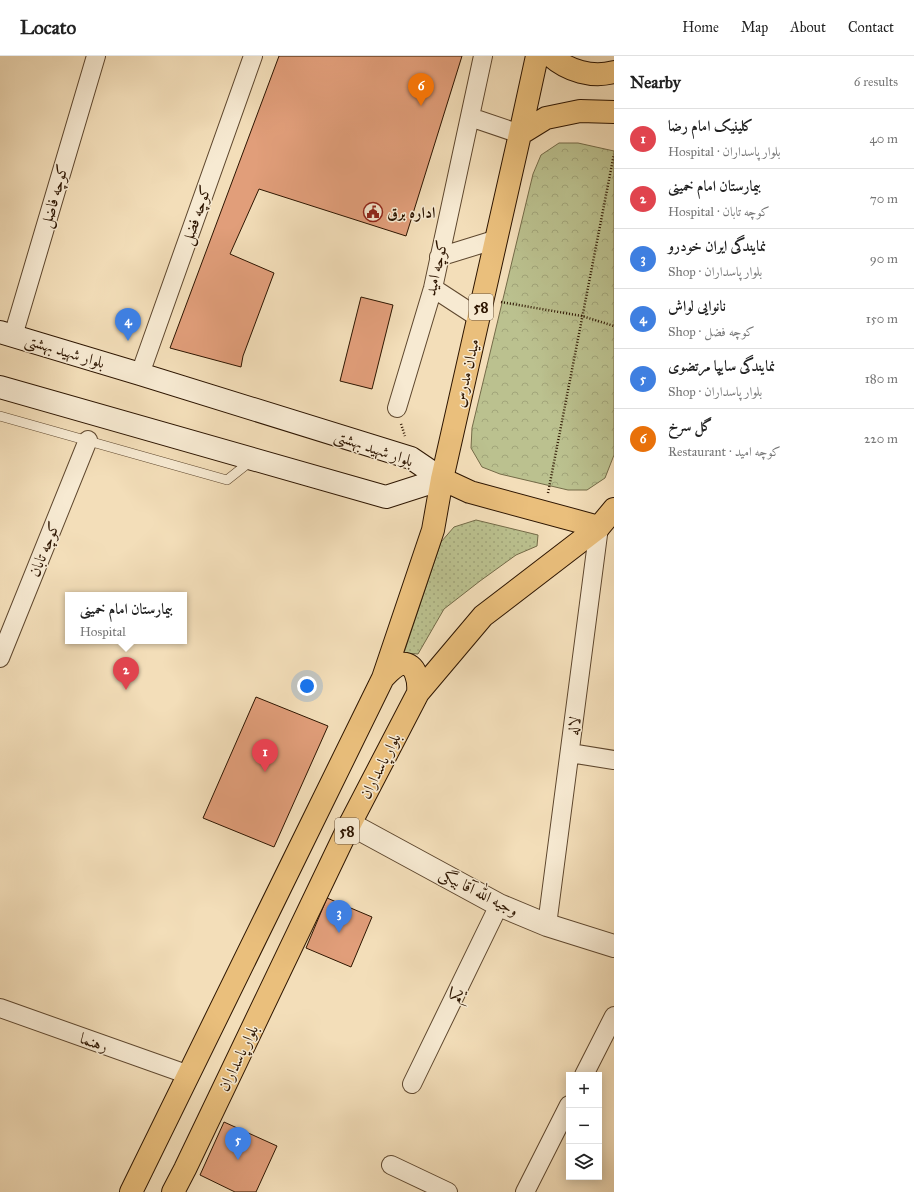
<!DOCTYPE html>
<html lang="en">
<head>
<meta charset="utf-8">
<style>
  :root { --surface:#fff; --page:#f2f2f2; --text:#222; --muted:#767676; --line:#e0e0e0; --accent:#2563eb }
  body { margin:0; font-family:"IM FELL Great Primer",Amiri,serif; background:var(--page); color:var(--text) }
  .controls { position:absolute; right:12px; bottom:12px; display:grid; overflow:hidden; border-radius:0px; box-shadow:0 2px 10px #0003 }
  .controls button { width:36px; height:36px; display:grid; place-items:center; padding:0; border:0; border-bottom:1px solid var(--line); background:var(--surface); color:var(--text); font:20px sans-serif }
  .you { position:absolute; left:307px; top:630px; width:14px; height:14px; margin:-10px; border:3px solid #fff; border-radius:50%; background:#1a73e8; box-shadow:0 0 0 6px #1a73e833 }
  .badge { display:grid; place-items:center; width:26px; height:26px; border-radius:50%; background:var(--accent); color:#fff; font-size:13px; font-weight:700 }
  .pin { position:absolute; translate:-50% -33px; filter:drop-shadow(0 1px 2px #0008) }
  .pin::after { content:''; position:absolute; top:21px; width:14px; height:12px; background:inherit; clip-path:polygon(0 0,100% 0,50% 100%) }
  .popup { position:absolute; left:65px; top:536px; width:122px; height:52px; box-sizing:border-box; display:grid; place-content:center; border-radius:0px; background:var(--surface); filter:drop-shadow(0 1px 3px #0005); font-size:13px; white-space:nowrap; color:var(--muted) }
  .popup b { font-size:15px; color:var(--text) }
  .popup::after { content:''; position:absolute; left:50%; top:100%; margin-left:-8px; border:8px solid transparent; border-top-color:var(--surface) }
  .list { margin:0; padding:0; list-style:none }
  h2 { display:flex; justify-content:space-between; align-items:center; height:52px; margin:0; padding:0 16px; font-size:17px }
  h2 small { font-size:13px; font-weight:400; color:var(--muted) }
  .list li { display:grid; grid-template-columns:26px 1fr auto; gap:12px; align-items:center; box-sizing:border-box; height:60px; padding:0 16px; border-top:1px solid var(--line) }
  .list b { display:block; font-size:15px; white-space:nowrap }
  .list p { margin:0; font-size:13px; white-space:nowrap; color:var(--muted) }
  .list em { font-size:13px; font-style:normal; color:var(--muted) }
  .icon { flex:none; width:22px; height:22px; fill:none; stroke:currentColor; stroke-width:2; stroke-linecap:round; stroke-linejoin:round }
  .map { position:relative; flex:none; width:614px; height:1136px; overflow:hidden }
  header { display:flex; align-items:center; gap:24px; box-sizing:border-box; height:56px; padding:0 20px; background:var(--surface); border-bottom:1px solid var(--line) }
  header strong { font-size:19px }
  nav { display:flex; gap:22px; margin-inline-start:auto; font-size:14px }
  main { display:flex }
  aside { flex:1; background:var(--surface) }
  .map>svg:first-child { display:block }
</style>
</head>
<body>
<header>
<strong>Locato</strong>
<nav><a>Home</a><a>Map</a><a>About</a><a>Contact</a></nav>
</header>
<main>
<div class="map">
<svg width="614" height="1136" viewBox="0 0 614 1136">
  <defs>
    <pattern id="park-crowns" width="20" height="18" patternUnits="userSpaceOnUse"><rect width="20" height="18" fill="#bbc18f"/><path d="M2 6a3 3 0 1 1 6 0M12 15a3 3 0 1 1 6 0" fill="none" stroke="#a1a57a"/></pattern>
    <pattern id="garden-dots" width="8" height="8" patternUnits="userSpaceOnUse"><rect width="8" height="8" fill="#bbc18f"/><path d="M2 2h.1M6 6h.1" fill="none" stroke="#a1a57a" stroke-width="1.8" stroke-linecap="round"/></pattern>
  </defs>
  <rect width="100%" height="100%" fill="#f3deb9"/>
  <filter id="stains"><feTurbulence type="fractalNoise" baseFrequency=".005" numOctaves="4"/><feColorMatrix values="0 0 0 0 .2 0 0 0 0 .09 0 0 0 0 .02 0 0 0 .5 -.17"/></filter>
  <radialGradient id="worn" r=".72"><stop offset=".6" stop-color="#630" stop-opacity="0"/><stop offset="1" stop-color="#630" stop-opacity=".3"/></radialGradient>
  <!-- park -->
  <path fill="url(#park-crowns)" stroke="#746b48" d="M559,87H578L614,95V399L605,422L587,434H568L500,418L482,411L471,392L472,372L533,118L541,99Z"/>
  <!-- garden -->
  <path fill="url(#garden-dots)" stroke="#746b48" d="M476,464L538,479L537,490L516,499L480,525L444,553L418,598L404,597L441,486L454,471Z"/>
  <!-- building -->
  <path fill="#e19e7a" stroke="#2d1500" d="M279,0H462L406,180L259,133L230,198L274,217L243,300L241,311L170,292Z
    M361,241L393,249L372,333L340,325Z
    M256,641L328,670L274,791L203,762Z
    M327,842L372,861L351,911L306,892Z
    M224,1066L277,1090L256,1136H235L200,1119Z"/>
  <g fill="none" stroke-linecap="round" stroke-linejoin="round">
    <defs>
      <path id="service" d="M0,360L227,424L251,405"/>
      <path id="minor" d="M470,61L520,78
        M439,201L497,183
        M433,232L479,262
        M13,280L96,0
        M140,318L253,0
        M397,352L433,232L483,0
        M0,602L88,384
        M570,697L614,704
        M547,869L599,471
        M0,952L189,1019
        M584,1019L614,960
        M412,1028L499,849
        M391,1109L448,1136
        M525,1136L569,1049"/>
      <path id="tertiary" d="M350,768L499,849L547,869L614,890"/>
      <path id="secondary" d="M0,276L140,318L411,402L442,423
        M0,331L386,441L442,423"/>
      <path id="primary" d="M551,0C568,15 592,22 614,16
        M520,78L546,62L580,55L614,56
        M442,423L470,436L599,471
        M383,622C388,617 394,610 401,608C417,606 419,627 418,637
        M131,1136L383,622L433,474L442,423L520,78L537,0
        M173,1136L185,1113L350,768L418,637L483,560L599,471L614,453"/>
    </defs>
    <!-- service casing -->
    <use href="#service" stroke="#5e472e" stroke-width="10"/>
    <!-- minor casing -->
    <use href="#minor" stroke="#5e472e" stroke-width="20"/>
    <!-- tertiary casing -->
    <use href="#tertiary" stroke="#5e472e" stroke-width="24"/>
    <!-- secondary casing -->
    <use href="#secondary" stroke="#2d1500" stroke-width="24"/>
    <!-- primary casing -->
    <use href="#primary" stroke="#2d1500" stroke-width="24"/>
    <!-- path -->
    <path stroke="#2d1500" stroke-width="2.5" stroke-dasharray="1 2" stroke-linecap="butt" d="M501,246L582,260L614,270
      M401,368L405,380
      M548,437L614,98"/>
    <!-- service -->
    <use href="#service" stroke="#f7ead2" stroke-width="9"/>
    <!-- minor -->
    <use href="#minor" stroke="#f7ead2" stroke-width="18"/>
    <!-- tertiary -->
    <use href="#tertiary" stroke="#f7ead2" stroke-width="22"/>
    <!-- secondary -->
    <use href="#secondary" stroke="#f7ead2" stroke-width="22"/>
    <!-- primary -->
    <use href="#primary" stroke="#eabf7c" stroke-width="22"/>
  </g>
  <!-- icons -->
  <defs>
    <symbol id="civic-ring" viewBox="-11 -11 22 22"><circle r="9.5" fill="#f7ead2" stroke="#8f2418" stroke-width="1.5"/><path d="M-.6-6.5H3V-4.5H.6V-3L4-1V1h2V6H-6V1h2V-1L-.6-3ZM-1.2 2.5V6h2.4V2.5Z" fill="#8f2418"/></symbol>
  </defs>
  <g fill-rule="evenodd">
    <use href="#civic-ring" x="362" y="145" width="22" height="22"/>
  </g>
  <g text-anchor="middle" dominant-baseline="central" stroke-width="3" stroke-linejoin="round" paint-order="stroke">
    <!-- shield labels -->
    <g fill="#f7ead2" stroke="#6a553f" stroke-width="1">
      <rect x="469" y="238" width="24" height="26" rx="3"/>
      <rect x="335" y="762" width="24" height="26" rx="3"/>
    </g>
    <g font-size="15" font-weight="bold" fill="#2d1500">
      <text x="481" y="251">58</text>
      <text x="347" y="775">58</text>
    </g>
    <!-- street labels -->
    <g font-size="16" fill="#2d1500" stroke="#f7ead2">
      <text transform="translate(54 140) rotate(-74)">کوچه فاضل</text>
      <text transform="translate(196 159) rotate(-71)">کوچه فضل</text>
      <text transform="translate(436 212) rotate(-77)">کوچه امید</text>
      <text transform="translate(65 295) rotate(17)">بلوار شهید بهشتی</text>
      <text transform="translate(466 317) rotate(-77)">میدان مدرس</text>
      <text transform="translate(374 392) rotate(19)">بلوار شهید بهشتی</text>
      <text transform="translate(44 493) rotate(-68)">کوچه تابان</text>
      <text transform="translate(574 670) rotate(-83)">لاله</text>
      <text transform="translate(380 710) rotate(-63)">بلوار پاسداران</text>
      <text transform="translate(479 836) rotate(27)">وجیه الله آقا بیگی</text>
      <text transform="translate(456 939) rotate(-64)">یکم</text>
      <text transform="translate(94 986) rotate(19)">رهنما</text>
      <text transform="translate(238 1002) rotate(-64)">بلوار پاسداران</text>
    </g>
    <!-- poi labels -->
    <g font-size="16" font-weight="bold" fill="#2d1500" stroke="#f7ead2" text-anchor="start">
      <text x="387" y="156">اداره برق</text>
    </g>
  </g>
  <rect width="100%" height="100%" filter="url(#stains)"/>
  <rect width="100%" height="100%" fill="url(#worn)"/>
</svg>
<div class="controls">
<button>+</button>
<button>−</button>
<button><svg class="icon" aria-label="layers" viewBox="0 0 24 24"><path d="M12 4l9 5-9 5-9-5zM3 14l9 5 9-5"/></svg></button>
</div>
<div class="you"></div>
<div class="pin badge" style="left:265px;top:716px;background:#e0444e">1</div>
<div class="pin badge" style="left:126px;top:634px;background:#e0444e">2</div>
<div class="popup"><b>بیمارستان امام خمینی</b>Hospital</div>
<div class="pin badge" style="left:339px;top:877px;background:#3f7fe0">3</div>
<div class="pin badge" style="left:128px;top:285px;background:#3f7fe0">4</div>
<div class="pin badge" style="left:238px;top:1104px;background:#3f7fe0">5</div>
<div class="pin badge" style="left:421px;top:50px;background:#e8710a">6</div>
</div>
<aside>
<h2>Nearby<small>6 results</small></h2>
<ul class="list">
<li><span class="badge" style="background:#e0444e">1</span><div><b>کلینیک امام رضا</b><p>Hospital · بلوار پاسداران</p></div><em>40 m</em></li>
<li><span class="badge" style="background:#e0444e">2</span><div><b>بیمارستان امام خمینی</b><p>Hospital · کوچه تابان</p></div><em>70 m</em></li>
<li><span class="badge" style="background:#3f7fe0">3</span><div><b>نمایندگی ایران خودرو</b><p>Shop · بلوار پاسداران</p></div><em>90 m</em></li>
<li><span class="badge" style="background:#3f7fe0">4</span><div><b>نانوایی لواش</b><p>Shop · کوچه فضل</p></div><em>150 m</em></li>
<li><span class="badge" style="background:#3f7fe0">5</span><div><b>نمایندگی سایپا مرتضوی</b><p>Shop · بلوار پاسداران</p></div><em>180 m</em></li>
<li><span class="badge" style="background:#e8710a">6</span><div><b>گل سرخ</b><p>Restaurant · کوچه امید</p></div><em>220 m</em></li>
</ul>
</aside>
</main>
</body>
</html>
